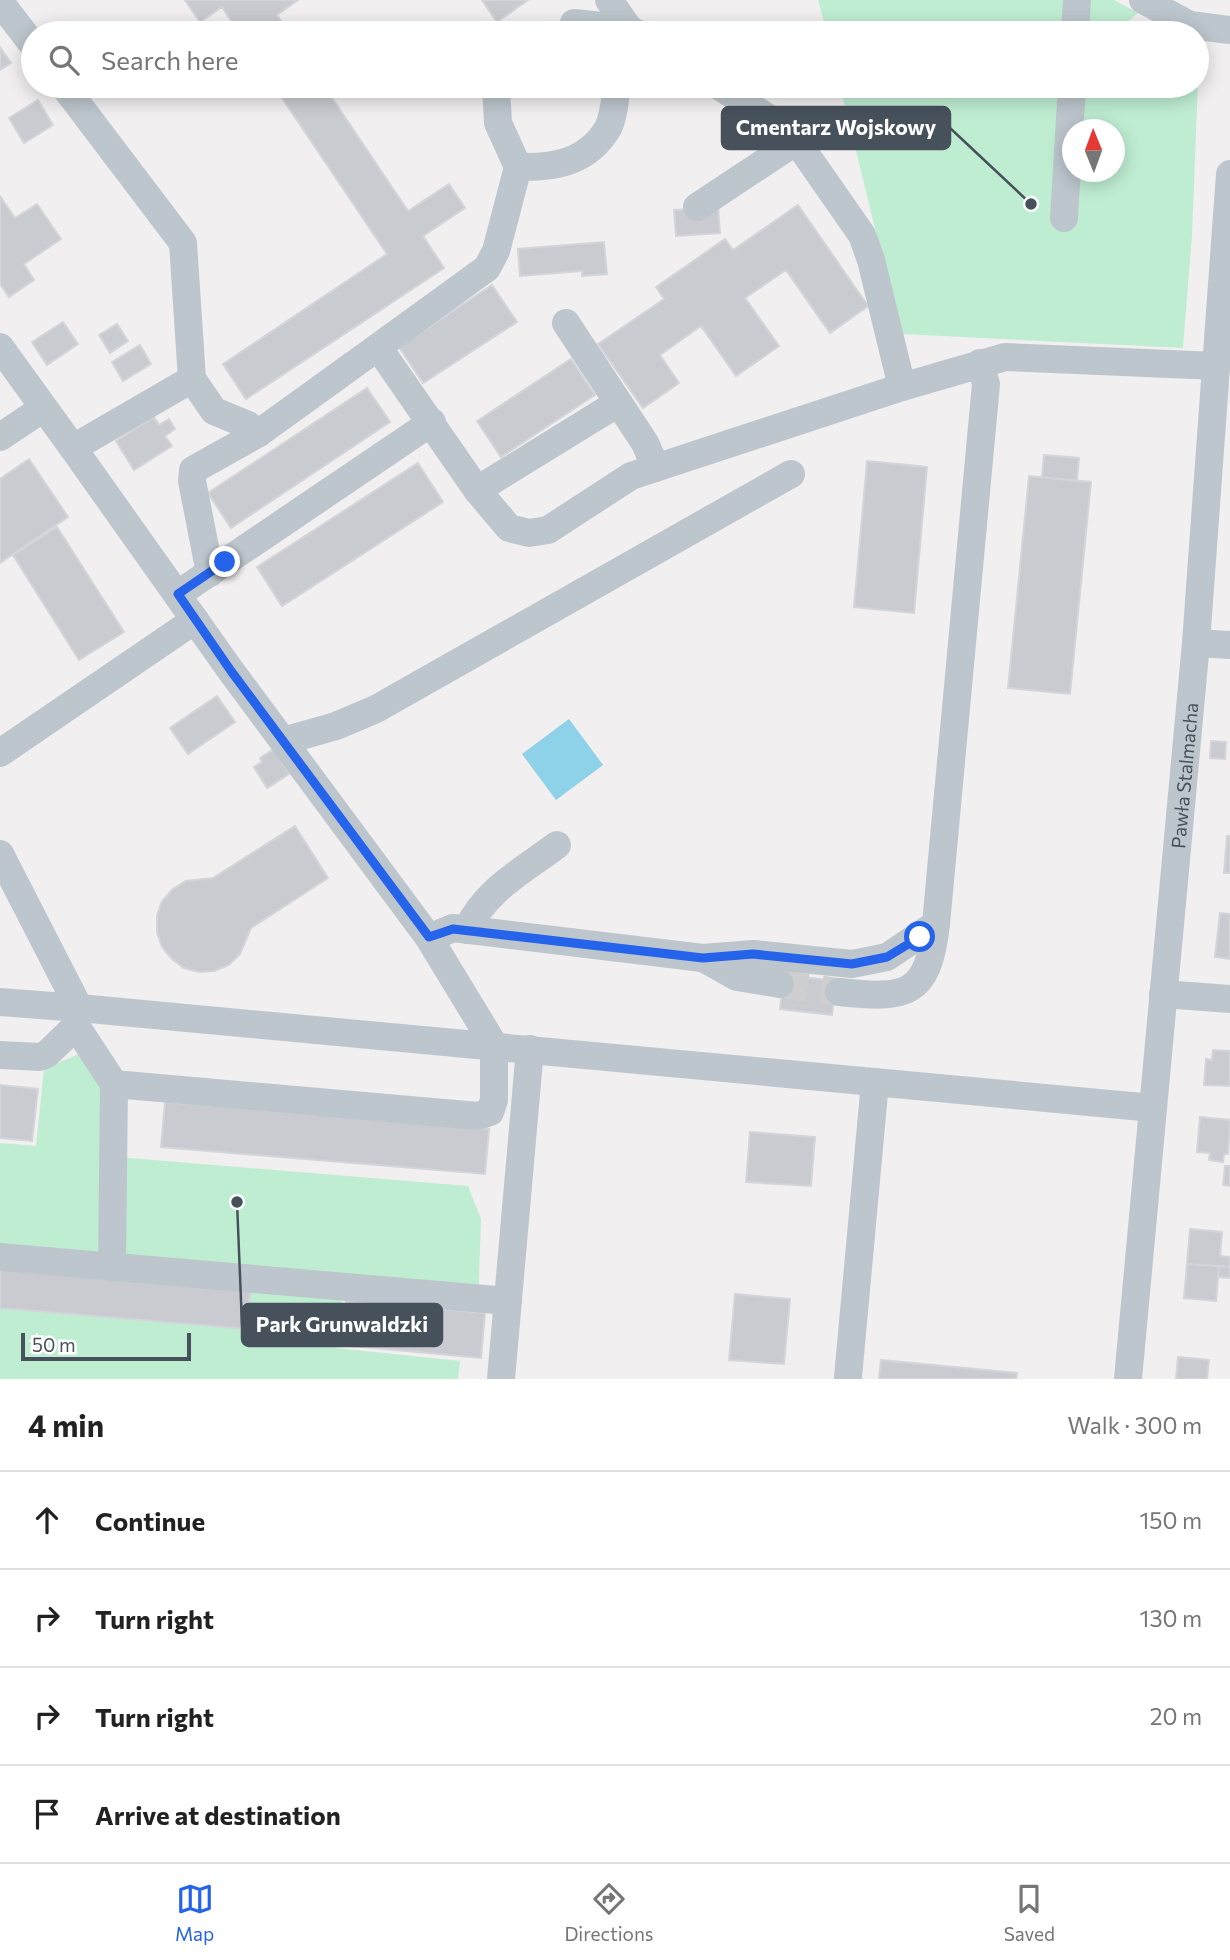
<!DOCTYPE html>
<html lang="en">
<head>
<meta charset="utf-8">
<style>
  :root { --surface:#fff; --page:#f6f6f6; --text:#222; --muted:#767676; --line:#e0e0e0; --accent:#2563eb }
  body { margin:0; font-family:Commissioner,sans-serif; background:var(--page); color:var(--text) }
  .compass { position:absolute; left:1062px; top:119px; width:63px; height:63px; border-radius:50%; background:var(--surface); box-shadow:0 4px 18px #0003; rotate:359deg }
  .scale { position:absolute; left:21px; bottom:18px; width:170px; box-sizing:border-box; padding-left:7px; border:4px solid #47515c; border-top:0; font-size:19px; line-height:24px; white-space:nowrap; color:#47515c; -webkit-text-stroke:5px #fff; paint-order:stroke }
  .stop { position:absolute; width:21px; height:21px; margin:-16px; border:5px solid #2563eb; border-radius:50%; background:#fff }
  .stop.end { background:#2563eb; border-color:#fff; box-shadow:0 2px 7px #0008 }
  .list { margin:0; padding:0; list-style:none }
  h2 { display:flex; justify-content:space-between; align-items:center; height:91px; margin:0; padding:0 28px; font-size:30px }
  h2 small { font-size:23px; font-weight:400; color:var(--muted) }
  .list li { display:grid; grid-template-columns:46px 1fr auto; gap:21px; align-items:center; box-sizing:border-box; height:98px; padding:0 28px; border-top:2px solid var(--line) }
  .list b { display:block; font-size:26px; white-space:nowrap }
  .list em { font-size:23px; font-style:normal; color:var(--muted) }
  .icon { flex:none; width:38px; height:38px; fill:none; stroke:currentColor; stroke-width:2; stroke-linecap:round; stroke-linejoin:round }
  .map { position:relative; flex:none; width:1230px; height:1379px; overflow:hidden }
  .search { position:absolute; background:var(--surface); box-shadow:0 4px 18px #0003; left:21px; right:21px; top:21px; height:77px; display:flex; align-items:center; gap:18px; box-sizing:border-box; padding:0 24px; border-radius:38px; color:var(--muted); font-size:26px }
  .sheet { height:483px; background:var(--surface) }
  nav { display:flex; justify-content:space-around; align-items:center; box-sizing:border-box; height:98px; border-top:2px solid var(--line); background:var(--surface); font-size:19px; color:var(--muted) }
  nav a { display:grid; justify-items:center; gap:4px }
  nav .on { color:var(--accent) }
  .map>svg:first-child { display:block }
</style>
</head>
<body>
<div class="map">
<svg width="1230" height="1379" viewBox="0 0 1230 1379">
  <rect width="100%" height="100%" fill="#f1efef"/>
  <!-- green -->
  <path fill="#bfedd2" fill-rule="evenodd" d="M818,0H1114L1138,13L1125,24L1143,33H827Z
    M1197,43L1200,44L1201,81L1198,82L1192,236L1183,348L901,334L840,86H1197ZM1072,130H1114V172H1072Z
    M81,1053L105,1083V1156L468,1186L481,1219L478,1308L342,1297L337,1348L460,1361L458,1379H0V1143L36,1146L44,1069Z"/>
  <!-- water -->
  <path fill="#8dd2e9" d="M569,719L603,765L556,800L522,754Z"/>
  <!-- building -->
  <path fill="#c9cbd1" stroke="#d3d5da" stroke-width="2" d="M185,0H298L277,15L289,33H239L222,7L200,22Z
    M482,0H528L497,22Z
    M0,47L11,63L0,70Z
    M274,86H324L408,211L449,184L465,208L423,236L444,268L246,399L223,364L387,254Z
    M38,100L53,125L24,143L9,118Z
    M0,196L15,218L37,204L61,239L24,264L34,280L9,297L0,284Z
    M798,205L868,306L830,333L786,270L745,298L779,346L736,376L701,326L660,355L679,383L643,408L598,344L664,299L656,287L725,239L733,250Z
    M718,207L720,233L676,236L674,210Z
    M604,242L607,274L582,276V271L520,276L518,249Z
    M492,285L517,322L423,383L399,347Z
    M63,322L78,344L47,365L32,342Z
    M117,324L128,341L110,353L99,335Z
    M140,345L151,364L123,381L112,362Z
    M571,359L595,395L501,457L477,421Z
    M367,388L390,422L231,528L208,493Z
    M154,417L159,425L169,419L175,429L165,436L172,446L134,470L116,441Z
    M1044,455L1079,458L1077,481L1042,477Z
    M29,459L68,517L0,563V479Z
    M867,461L927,467L914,613L854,607Z
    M418,463L443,502L282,606L257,567Z
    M1029,476L1091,482L1070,694L1008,688Z
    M57,527L124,632L79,660L13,555Z
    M217,696L235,722L188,754L170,728Z
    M1211,741L1226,742L1225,759L1210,758Z
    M274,749L289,774L267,788L254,767L262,762L260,758Z
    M295,826L328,878L251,928L240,954L229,965L214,971L199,972L184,968L172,959L162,947L157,932V916L162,901L173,889L186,881L213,878Z
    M1227,836H1230V873H1224Z
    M1220,913L1230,914V959L1215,957Z
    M784,975L836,981L832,1015L780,1009Z
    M1213,1050L1230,1051V1086L1204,1085L1206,1059L1212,1060Z
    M0,1085L38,1089L32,1141L0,1138Z
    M165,1102L489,1129L485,1174L161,1147Z
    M1200,1117L1230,1120L1228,1154H1224L1223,1162L1209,1160L1210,1153L1197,1152Z
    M750,1132L815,1137L811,1186L746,1182Z
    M1225,1166H1230V1186L1223,1185Z
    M1190,1229L1222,1232L1220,1256L1230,1257V1267L1187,1264Z
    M0,1264L251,1286L247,1329L0,1308Z
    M1187,1264L1219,1266L1216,1301L1184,1298Z
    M1219,1266L1230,1267V1278L1218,1277Z
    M735,1294L790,1299L784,1364L729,1360Z
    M346,1301L485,1313L481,1358L342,1345Z
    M1178,1357L1209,1360L1207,1379H1176Z
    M881,1360L1017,1373L1016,1379H879Z"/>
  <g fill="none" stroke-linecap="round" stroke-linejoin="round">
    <!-- minor-tunnel -->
    <path stroke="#cfcfd2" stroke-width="28" stroke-dasharray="28 14" stroke-linecap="butt" d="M780,984L839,992"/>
    <!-- minor -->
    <g stroke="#bdc6cd" stroke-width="28">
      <path d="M609,0L629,29L636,33"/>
      <path d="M1143,0L1190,25L1230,30"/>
      <path d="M0,2L33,45"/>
      <path d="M574,23L629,29L628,33"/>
      <path d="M1075,33L1077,0"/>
      <path d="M64,86L183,243L192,379"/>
      <path d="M719,86L770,119L800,146L862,235L871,260L902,387"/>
      <path d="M518,167C555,168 588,162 608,128C614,117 615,98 617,86"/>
      <path d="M697,207L795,142"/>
      <path d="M1064,218L1072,86"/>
      <path d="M566,323L645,443L656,468"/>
      <path d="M0,347L73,448L192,379L214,411L248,425L259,433L378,347L477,490L509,528L529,533L548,530L631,476L902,387L1005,357L1217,366"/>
      <path d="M378,347L487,268L496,251L518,167L498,123L496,86"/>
      <path d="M0,437L42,409"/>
      <path d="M73,448L231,671L429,938L453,928L703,958L753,954L852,964L887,957L936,924L986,384L980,363"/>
      <path d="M477,490L618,403"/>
      <path d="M210,573L192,481L193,470L259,433"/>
      <path d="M178,594L432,422"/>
      <path d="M1196,643L1230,645"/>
      <path d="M283,741L336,726L376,709L791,474"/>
      <path d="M0,753L195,620"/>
      <path d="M0,854L79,1008L0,1002"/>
      <path d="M467,930C485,890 524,870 557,845"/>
      <path d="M703,958L737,977L780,984"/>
      <path d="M839,992C906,999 928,997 936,924"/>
      <path d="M1163,994L1230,999"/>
      <path d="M76,1026L114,1084L112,1266"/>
      <path d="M0,1055L40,1057L47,1054L76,1026L79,1008L1153,1108"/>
      <path d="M114,1084L478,1116L490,1112L494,1100V1045L429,938"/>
      <path d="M0,1257L508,1301"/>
      <path d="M848,1377L875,1082"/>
      <path d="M501,1379L530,1049"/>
      <path id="s1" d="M1128,1379L1196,643L1230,174"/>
    </g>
  </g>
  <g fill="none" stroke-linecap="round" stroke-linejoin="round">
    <!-- route -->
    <path stroke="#2563eb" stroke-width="9" d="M225,562L178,594L231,671L429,937L453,929L703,958L753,954L852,964L887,957L920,937"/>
  </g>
  <g text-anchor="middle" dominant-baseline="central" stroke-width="5" stroke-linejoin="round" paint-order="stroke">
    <!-- street labels -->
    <g font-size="19" fill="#47515c" stroke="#fff">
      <text stroke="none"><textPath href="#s1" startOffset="606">Pawła Stalmacha</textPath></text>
    </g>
  </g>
  <!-- callouts -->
  <path fill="none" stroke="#47515c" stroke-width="2.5" d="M1031 204L950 128M237 1202L242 1325"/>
  <g fill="#47515c" stroke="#fff" stroke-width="2.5">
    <circle cx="1031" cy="204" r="7"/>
    <circle cx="237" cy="1202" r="7"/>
  </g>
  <g fill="#47515c" stroke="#47515c" stroke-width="2.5">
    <rect x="722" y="107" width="228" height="42" rx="7"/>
    <rect x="242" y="1304" width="200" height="42" rx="7"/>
  </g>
  <g font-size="21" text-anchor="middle" font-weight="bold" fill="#fff">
    <text x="836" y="135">Cmentarz Wojskowy</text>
    <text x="342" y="1332">Park Grunwaldzki</text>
  </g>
</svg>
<svg class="compass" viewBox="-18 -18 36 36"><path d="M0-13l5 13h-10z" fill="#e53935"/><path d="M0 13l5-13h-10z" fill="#767676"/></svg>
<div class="scale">50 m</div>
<div class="stop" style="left:920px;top:937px"></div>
<div class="stop end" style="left:225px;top:562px"></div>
<div class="search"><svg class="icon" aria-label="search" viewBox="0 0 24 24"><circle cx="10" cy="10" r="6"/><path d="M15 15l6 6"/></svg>Search here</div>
</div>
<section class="sheet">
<h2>4 min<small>Walk · 300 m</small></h2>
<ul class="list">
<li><svg class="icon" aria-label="ahead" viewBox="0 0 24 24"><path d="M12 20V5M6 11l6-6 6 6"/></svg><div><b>Continue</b></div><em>150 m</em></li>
<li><svg class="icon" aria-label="right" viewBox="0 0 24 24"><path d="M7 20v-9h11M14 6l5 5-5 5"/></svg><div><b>Turn right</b></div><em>130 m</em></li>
<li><svg class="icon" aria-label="right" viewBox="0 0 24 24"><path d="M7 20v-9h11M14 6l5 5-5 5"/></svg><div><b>Turn right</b></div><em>20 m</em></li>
<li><svg class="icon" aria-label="arrive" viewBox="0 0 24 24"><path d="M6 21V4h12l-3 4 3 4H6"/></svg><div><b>Arrive at destination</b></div></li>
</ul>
</section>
<nav>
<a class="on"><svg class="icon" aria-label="map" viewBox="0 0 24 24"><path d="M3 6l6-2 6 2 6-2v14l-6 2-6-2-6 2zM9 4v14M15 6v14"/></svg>Map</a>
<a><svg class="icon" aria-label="directions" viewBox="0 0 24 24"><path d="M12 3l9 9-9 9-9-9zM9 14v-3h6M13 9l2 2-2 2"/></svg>Directions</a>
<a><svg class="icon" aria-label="saved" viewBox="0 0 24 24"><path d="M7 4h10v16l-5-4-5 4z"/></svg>Saved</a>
</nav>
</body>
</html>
